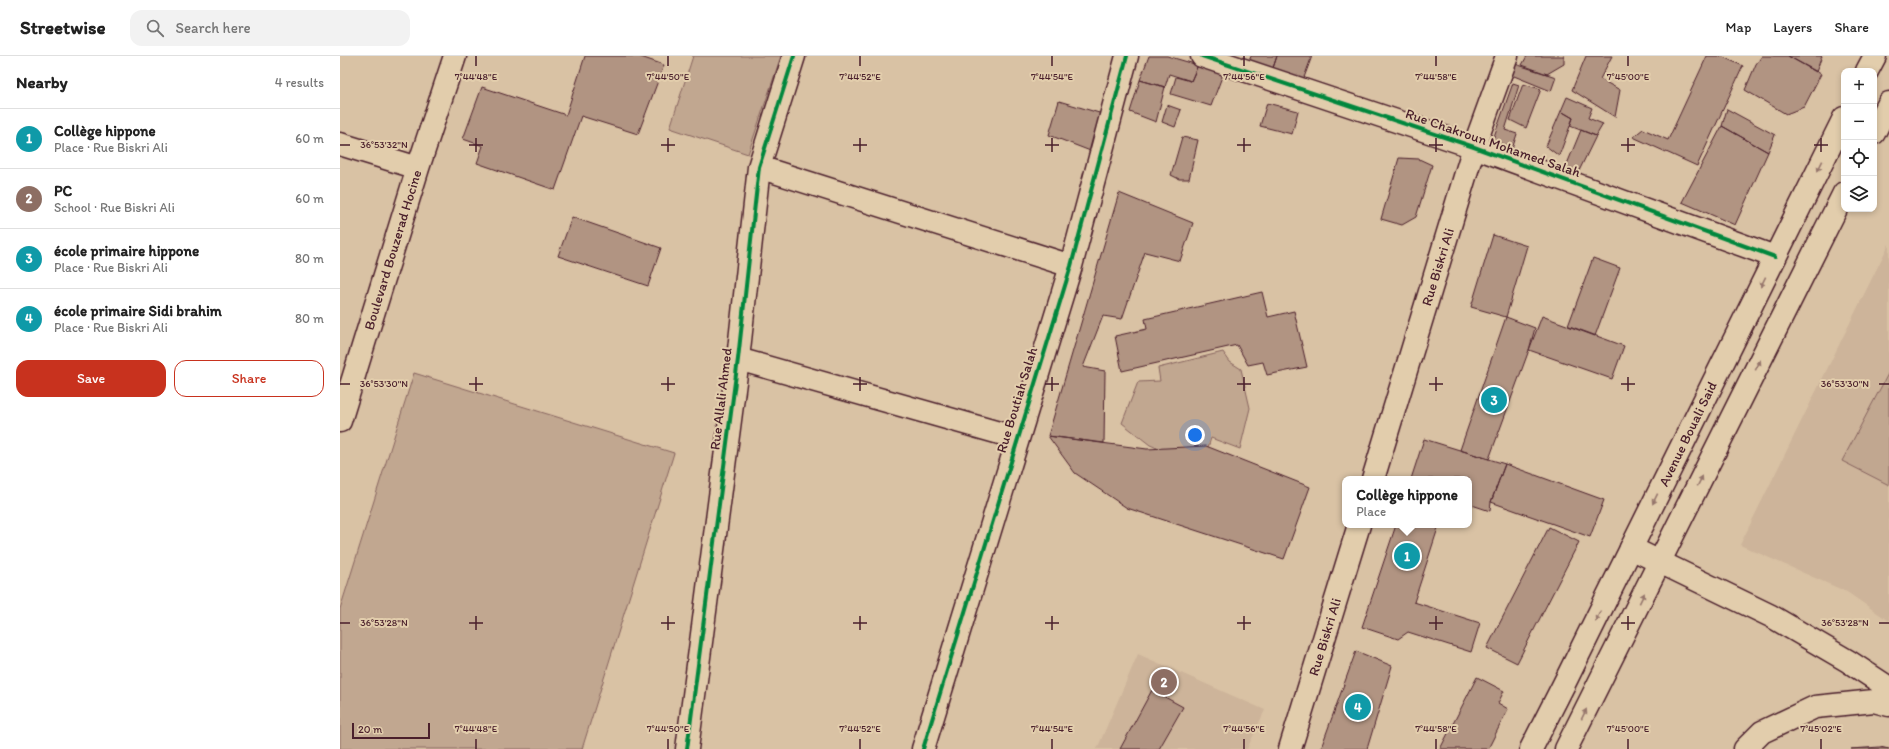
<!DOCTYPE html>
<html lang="en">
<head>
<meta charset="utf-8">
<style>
  :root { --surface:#fff; --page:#f2f2f2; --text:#222; --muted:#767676; --line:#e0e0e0; --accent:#c8321e }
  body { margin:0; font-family:Itim,sans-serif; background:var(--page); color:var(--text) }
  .controls { position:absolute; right:12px; top:12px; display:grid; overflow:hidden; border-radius:8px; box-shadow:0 2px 6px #0003 }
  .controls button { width:36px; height:36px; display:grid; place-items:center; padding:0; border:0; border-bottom:1px solid var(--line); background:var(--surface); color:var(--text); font:20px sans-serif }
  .scale { position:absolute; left:12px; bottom:10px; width:78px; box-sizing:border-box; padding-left:4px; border:2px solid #4a1f2b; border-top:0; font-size:11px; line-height:14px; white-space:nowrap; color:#4a1f2b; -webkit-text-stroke:3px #e2cdac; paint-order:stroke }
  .you { position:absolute; left:855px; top:379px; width:14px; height:14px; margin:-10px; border:3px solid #fff; border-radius:50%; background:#1a73e8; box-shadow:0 0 0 6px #1a73e833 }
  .badge { display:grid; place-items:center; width:26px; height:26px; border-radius:50%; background:var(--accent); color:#fff; font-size:13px; font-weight:700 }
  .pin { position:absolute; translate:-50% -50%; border:2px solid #fff; box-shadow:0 1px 4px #0006 }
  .popup { position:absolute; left:1002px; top:420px; width:130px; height:52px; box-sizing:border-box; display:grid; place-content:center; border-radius:8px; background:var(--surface); filter:drop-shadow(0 1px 3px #0005); font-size:13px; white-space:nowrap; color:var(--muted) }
  .popup b { font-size:15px; color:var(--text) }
  .popup::after { content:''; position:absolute; left:50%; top:100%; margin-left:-8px; border:8px solid transparent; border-top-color:var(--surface) }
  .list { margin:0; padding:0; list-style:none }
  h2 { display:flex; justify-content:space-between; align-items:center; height:52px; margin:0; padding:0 16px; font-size:17px }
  h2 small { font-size:13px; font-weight:400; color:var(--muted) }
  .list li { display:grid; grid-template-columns:26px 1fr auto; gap:12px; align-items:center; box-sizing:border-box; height:60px; padding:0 16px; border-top:1px solid var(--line) }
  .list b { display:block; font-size:15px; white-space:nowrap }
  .list p { margin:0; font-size:13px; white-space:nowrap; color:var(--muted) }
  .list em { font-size:13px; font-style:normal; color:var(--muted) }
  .actions { display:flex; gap:8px; padding:12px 16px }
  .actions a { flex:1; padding:9px 0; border:1px solid var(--accent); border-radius:12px; text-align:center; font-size:14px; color:var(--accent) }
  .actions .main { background:var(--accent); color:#fff }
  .icon { flex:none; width:22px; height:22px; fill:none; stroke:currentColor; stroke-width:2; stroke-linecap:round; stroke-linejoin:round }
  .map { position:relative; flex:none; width:1549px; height:693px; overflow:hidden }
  header { display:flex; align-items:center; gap:24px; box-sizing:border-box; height:56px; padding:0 20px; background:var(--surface); border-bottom:1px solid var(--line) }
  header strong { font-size:19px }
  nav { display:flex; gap:22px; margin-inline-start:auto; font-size:14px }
  .search { width:280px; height:36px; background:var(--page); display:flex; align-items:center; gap:10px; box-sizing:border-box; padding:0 14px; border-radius:12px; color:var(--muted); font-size:15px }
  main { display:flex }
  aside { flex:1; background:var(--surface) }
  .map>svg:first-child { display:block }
</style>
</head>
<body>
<header>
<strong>Streetwise</strong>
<div class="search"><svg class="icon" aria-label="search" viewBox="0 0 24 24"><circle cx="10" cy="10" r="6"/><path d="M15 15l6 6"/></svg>Search here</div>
<nav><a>Map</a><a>Layers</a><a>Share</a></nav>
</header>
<main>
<aside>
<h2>Nearby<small>4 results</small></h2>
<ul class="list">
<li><span class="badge" style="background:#0f9aa8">1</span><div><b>Collège hippone</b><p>Place · Rue Biskri Ali</p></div><em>60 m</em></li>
<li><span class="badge" style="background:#8d6e63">2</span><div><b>PC</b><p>School · Rue Biskri Ali</p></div><em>60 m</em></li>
<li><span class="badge" style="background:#0f9aa8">3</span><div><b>école primaire hippone</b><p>Place · Rue Biskri Ali</p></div><em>80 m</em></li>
<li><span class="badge" style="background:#0f9aa8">4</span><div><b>école primaire Sidi brahim</b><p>Place · Rue Biskri Ali</p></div><em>80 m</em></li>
</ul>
<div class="actions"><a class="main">Save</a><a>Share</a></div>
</aside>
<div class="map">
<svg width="1549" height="693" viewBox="0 0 1549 693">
  <rect width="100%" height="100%" fill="#d9c2a4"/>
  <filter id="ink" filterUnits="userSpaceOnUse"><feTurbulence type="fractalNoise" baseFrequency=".025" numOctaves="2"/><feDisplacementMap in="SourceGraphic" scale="8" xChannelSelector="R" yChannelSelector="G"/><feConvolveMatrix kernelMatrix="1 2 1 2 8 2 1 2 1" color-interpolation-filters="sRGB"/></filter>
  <g filter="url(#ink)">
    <!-- built -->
    <path fill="#cdb49a" d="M1549,188V565L1507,536L1400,489Z
      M798,598L925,654L907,693H757Z"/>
    <!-- green -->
    <path fill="#c1a790" stroke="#86635e" d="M353,0H441L408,98L330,72Z
      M883,296L890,306L901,313L910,352L900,393L871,382L862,411L810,389L782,367L798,326L820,325L818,312Z
      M1549,316V429L1502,405Z
      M74,317L334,397L242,693H0V553Z"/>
    <!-- building -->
    <path fill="#b19482" stroke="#4a1f2b" d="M245,0H298L324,9L298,78L241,60L215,134L137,107L143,90L123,83L142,31L226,59Z
      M809,0H827L858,9L851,25L829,18L825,31L800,24Z
      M911,0H937L932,15L909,6Z
      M937,0H972L962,27L932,15Z
      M1187,0H1224V8L1207,18L1182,9Z
      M1246,0H1272L1260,23L1280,34L1275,61L1232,34Z
      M1367,0H1381L1403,10L1357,110L1293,81L1303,73L1328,84Z
      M1422,0H1448L1481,18L1464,51L1446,58L1405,34L1416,8Z
      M1448,0H1482L1476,16Z
      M1172,7L1216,21L1211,35L1174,20L1170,27L1166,25Z
      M858,9L883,18L871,50L831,38L836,21L851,25Z
      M800,24L825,31L816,66L790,56Z
      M1173,27L1179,29L1165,74L1177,78L1172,93L1152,86Z
      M1183,28L1201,33L1186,72L1170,64Z
      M1227,41L1252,52L1248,62L1263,68L1256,80L1230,70L1233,62L1221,55Z
      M719,45L766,59L753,96L709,79Z
      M927,47L958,55L952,78L920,70Z
      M827,49L841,54L835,71L822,66Z
      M1387,53L1435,79L1428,96L1382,70Z
      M1221,55L1233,62L1219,100L1206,90Z
      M1382,70L1428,96L1395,169L1342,146Z
      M1241,74L1256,80L1237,119L1225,113Z
      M842,81L858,84L849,123H839L831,119Z
      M1059,102L1079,103L1092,109L1076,161L1062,169L1041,163Z
      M779,137L853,167L840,205L805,196L782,263L763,260L743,311L765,315L764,387L708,380Z
      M232,161L321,192L308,230L218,200Z
      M1153,179L1187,190L1166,261L1131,251Z
      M1253,202L1280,212L1255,280L1228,270Z
      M922,236L928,261L954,255L967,311L927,319L923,306L908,309L897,289L782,315L775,280L807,273L805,263Z
      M1202,260L1284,290L1272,323L1189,294Z
      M1166,261L1195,272L1189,294L1149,403L1120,394Z
      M708,380L807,393L866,390L970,431L944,503L787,452L735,417Z
      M1084,383L1165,408L1151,446L1150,455L1129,448V423H1071Z
      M1165,408L1264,444L1250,481L1151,446Z
      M1056,469H1099L1074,546L1140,567L1131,596L1068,576L1058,583L1022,571Z
      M1209,471L1239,486L1177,607L1147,592Z
      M1016,595L1052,610L1027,693H983L981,692Z
      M1137,621L1164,635L1158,647L1168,653L1148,693H1100Z
      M812,634L843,651L819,693H780Z
      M1540,691L1549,693H1511Z"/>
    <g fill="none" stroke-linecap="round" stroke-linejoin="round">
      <defs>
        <path id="minor" d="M862,0L1134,91L1435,201
          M0,88L78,112
          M419,111L731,210
          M398,303L677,382
          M0,365L78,112L115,0
          M1033,423L1134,91L1167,0
          M1291,492L1431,560L1508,605L1549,632
          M347,693L398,303L419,111L454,0
          M583,693L731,210L787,0
          M950,693L1019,469
          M1405,693L1422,676L1475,651L1534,645L1549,649"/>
        <path id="major" d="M1527,15L1535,0
          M1534,77L1549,47
          M1191,693L1224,628L1504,62
          M1226,693L1504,137"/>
      </defs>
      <!-- minor casing -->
      <use href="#minor" stroke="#4a1f2b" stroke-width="25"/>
      <!-- major casing -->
      <use href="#major" stroke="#4a1f2b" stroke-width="25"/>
      <!-- minor -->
      <use href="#minor" stroke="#e2cdac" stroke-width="22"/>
      <!-- major -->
      <use href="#major" stroke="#e2cdac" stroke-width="22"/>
      <defs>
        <path id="cycleway" d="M862,0L1134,91L1435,201
          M347,693L398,303L419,111L454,0
          M583,693L731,210L787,0"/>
      </defs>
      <!-- cycleway casing -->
      <use href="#cycleway" stroke="#e2cdac" stroke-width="6"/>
      <!-- cycleway -->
      <use href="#cycleway" stroke="#00873e" stroke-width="4"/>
    </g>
    <!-- one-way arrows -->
    <defs><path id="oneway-solid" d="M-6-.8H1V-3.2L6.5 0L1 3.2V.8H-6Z"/></defs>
    <g fill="#96766c">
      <use href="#oneway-solid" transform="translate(1480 110) rotate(116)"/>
      <use href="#oneway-solid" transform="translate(1423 226) rotate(116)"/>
      <use href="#oneway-solid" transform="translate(1418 309) rotate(-63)"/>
      <use href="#oneway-solid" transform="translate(1360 425) rotate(-63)"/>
      <use href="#oneway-solid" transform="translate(1315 443) rotate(116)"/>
      <use href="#oneway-solid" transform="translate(1302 542) rotate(-64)"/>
      <use href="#oneway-solid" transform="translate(1258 560) rotate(116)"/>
      <use href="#oneway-solid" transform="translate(1244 658) rotate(-64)"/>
    </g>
  </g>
  <!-- ticks -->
  <path fill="none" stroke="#4a1f2b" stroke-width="1.5" d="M136,0V10M328,0V10M520,0V10M712,0V10M904,0V10M1096,0V10M1288,0V10M136,82V96M328,82V96M520,82V96M712,82V96M904,82V96M1096,82V96M1288,82V96M1481,82V96M0,89H10M129,89H143M321,89H335M513,89H527M705,89H719M897,89H911M1089,89H1103M1281,89H1295M1474,89H1488M136,321V335M328,321V335M520,321V335M712,321V335M904,321V335M1096,321V335M1288,321V335M0,328H10M129,328H143M321,328H335M513,328H527M705,328H719M897,328H911M1089,328H1103M1281,328H1295M1539,328H1549M136,560V574M328,560V574M520,560V574M712,560V574M904,560V574M1096,560V574M1288,560V574M0,567H10M129,567H143M321,567H335M513,567H527M705,567H719M897,567H911M1089,567H1103M1281,567H1295M1539,567H1549M136,683V693M328,683V693M520,683V693M712,683V693M904,683V693M1096,683V693M1288,683V693M1481,683V693"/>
  <g text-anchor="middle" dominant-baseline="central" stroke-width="4" stroke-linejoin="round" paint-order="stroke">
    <!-- street labels -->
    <g font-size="14" fill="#4a1f2b" stroke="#e2cdac">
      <text transform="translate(1153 87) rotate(19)">Rue Chakroun Mohamed Salah</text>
      <text transform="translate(53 194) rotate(-73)">Boulevard Bouzerad Hocine</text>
      <text transform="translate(1098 211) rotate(-73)">Rue Biskri Ali</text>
      <text transform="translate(381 343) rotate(-83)">Rue Allali Ahmed</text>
      <text transform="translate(677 344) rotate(-73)">Rue Boutiah Salah</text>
      <text transform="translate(1348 378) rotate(-64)">Avenue Bouali Said</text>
      <text transform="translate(985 581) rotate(-73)">Rue Biskri Ali</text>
    </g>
  </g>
  <g font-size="10" text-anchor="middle" fill="#4a1f2b" stroke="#e2cdac" stroke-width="4" stroke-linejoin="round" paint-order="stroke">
    <text x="136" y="24">7°44'48"E</text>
    <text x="328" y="24">7°44'50"E</text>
    <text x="520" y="24">7°44'52"E</text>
    <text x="712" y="24">7°44'54"E</text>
    <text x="904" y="24">7°44'56"E</text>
    <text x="1096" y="24">7°44'58"E</text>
    <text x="1288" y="24">7°45'00"E</text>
    <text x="44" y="92">36°53'32"N</text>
    <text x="44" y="331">36°53'30"N</text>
    <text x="1505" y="331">36°53'30"N</text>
    <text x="44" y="570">36°53'28"N</text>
    <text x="1505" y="570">36°53'28"N</text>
    <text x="136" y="676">7°44'48"E</text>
    <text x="328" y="676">7°44'50"E</text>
    <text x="520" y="676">7°44'52"E</text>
    <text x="712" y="676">7°44'54"E</text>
    <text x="904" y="676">7°44'56"E</text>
    <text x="1096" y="676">7°44'58"E</text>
    <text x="1288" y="676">7°45'00"E</text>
    <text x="1481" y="676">7°45'02"E</text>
  </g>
</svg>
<div class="controls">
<button>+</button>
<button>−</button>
<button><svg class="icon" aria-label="locate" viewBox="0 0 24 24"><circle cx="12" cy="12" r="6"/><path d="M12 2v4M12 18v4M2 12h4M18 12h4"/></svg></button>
<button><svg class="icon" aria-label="layers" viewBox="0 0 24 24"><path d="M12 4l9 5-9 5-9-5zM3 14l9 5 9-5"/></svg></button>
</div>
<div class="scale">20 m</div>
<div class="you"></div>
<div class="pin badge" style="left:1067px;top:500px;background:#0f9aa8">1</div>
<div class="popup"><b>Collège hippone</b>Place</div>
<div class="pin badge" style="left:824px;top:626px;background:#8d6e63">2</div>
<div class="pin badge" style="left:1154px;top:344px;background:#0f9aa8">3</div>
<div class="pin badge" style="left:1018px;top:651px;background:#0f9aa8">4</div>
</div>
</main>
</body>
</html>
